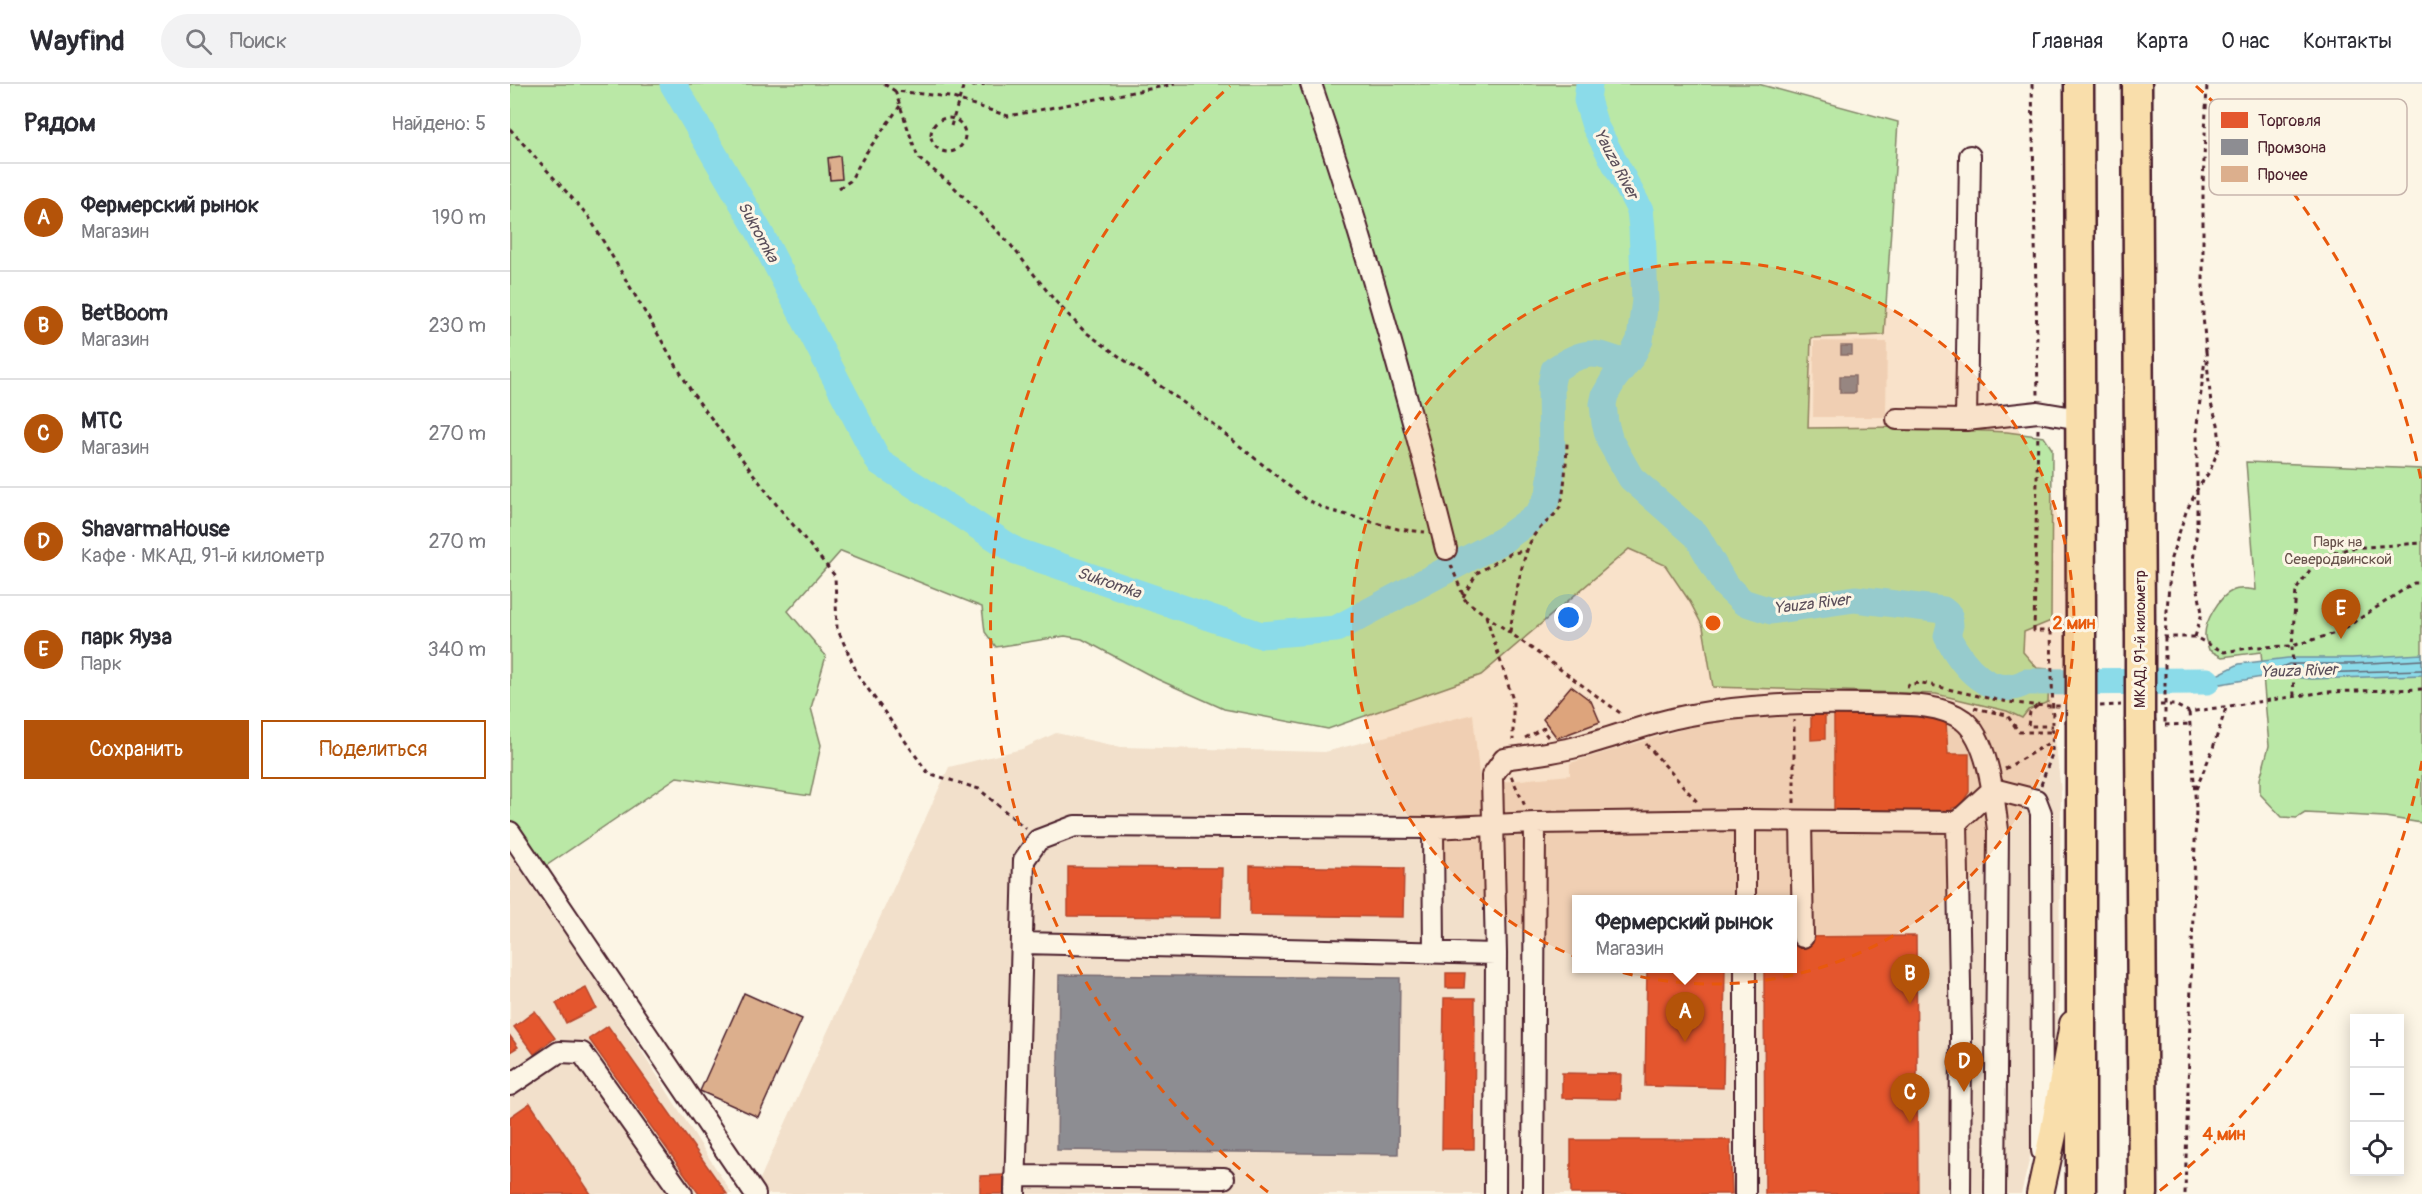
<!DOCTYPE html>
<html lang="ru">
<head>
<meta charset="utf-8">
<style>
  :root { --surface:#fff; --page:#f2f2f3; --text:#2b2b33; --muted:#7c7c81; --line:#e1e1e2; --accent:#b45309 }
  body { margin:0; font-family:Pangolin,sans-serif; background:var(--page); color:var(--text) }
  .controls { position:absolute; right:18px; bottom:18px; display:grid; overflow:hidden; border-radius:0px; box-shadow:0 3px 15px #0003 }
  .controls button { width:54px; height:54px; display:grid; place-items:center; padding:0; border:0; border-bottom:2px solid var(--line); background:var(--surface); color:var(--text); font:30px sans-serif }
  .you { position:absolute; left:1059px; top:534px; width:21px; height:21px; margin:-15px; border:4px solid #fff; border-radius:50%; background:#1a73e8; box-shadow:0 0 0 9px #1a73e833 }
  .badge { display:grid; place-items:center; width:39px; height:39px; border-radius:50%; background:var(--accent); color:#fff; font-size:20px; font-weight:700 }
  .pin { position:absolute; translate:-50% -50px; filter:drop-shadow(0 2px 3px #0008) }
  .pin::after { content:''; position:absolute; top:32px; width:21px; height:18px; background:inherit; clip-path:polygon(0 0,100% 0,50% 100%) }
  .popup { position:absolute; left:1062px; top:811px; width:225px; height:78px; box-sizing:border-box; display:grid; place-content:center; border-radius:0px; background:var(--surface); filter:drop-shadow(0 2px 4px #0005); font-size:20px; white-space:nowrap; color:var(--muted) }
  .popup b { font-size:22px; color:var(--text) }
  .popup::after { content:''; position:absolute; left:50%; top:100%; margin-left:-12px; border:12px solid transparent; border-top-color:var(--surface) }
  .list { margin:0; padding:0; list-style:none }
  h2 { display:flex; justify-content:space-between; align-items:center; height:78px; margin:0; padding:0 24px; font-size:26px }
  h2 small { font-size:20px; font-weight:400; color:var(--muted) }
  .list li { display:grid; grid-template-columns:39px 1fr auto; gap:18px; align-items:center; box-sizing:border-box; height:108px; padding:0 24px; border-top:2px solid var(--line) }
  .list b { display:block; font-size:22px; white-space:nowrap }
  .list p { margin:0; font-size:20px; white-space:nowrap; color:var(--muted) }
  .list em { font-size:20px; font-style:normal; color:var(--muted) }
  .actions { display:flex; gap:12px; padding:18px 24px }
  .actions a { flex:1; padding:14px 0; border:2px solid var(--accent); border-radius:0px; text-align:center; font-size:21px; color:var(--accent) }
  .actions .main { background:var(--accent); color:#fff }
  .icon { flex:none; width:33px; height:33px; fill:none; stroke:currentColor; stroke-width:2; stroke-linecap:round; stroke-linejoin:round }
  .map { position:relative; flex:none; width:1912px; height:1110px; overflow:hidden }
  header { display:flex; align-items:center; gap:36px; box-sizing:border-box; height:84px; padding:0 30px; background:var(--surface); border-bottom:2px solid var(--line) }
  header strong { font-size:28px }
  nav { display:flex; gap:33px; margin-inline-start:auto; font-size:21px }
  .search { width:420px; height:54px; background:var(--page); display:flex; align-items:center; gap:15px; box-sizing:border-box; padding:0 21px; border-radius:33px; color:var(--muted); font-size:22px }
  main { display:flex }
  aside { flex:1; background:var(--surface) }
  .map>svg:first-child { display:block }
</style>
</head>
<body>
<header>
<strong>Wayfind</strong>
<div class="search"><svg class="icon" aria-label="search" viewBox="0 0 24 24"><circle cx="10" cy="10" r="6"/><path d="M15 15l6 6"/></svg>Поиск</div>
<nav><a>Главная</a><a>Карта</a><a>О нас</a><a>Контакты</a></nav>
</header>
<main>
<aside>
<h2>Рядом<small>Найдено: 5</small></h2>
<ul class="list">
<li><span class="badge">A</span><div><b>Фермерский рынок</b><p>Магазин</p></div><em>190 m</em></li>
<li><span class="badge">B</span><div><b>BetBoom</b><p>Магазин</p></div><em>230 m</em></li>
<li><span class="badge">C</span><div><b>МТС</b><p>Магазин</p></div><em>270 m</em></li>
<li><span class="badge">D</span><div><b>ShavarmaHouse</b><p>Кафе · МКАД, 91-й километр</p></div><em>270 m</em></li>
<li><span class="badge">E</span><div><b>парк Яуза</b><p>Парк</p></div><em>340 m</em></li>
</ul>
<div class="actions"><a class="main">Сохранить</a><a>Поделиться</a></div>
</aside>
<div class="map">
<svg width="1912" height="1110" viewBox="0 0 1912 1110">
  <rect width="100%" height="100%" fill="#fcf5e5"/>
  <filter id="ink" filterUnits="userSpaceOnUse"><feTurbulence type="fractalNoise" baseFrequency=".0167" numOctaves="2"/><feDisplacementMap in="SourceGraphic" scale="12" xChannelSelector="R" yChannelSelector="G"/><feConvolveMatrix kernelMatrix="1 2 1 2 8 2 1 2 1" color-interpolation-filters="sRGB"/></filter>
  <g filter="url(#ink)">
    <!-- built -->
    <path fill="#f2e0cb" fill-rule="evenodd" d="M1304,257L1377,258L1376,333H1303Z
      M1539,597L1551,708L1548,958L1511,1110H243L439,683L512,665L546,649L611,663L815,668L963,630L970,700L1060,691V679L1200,637L1253,627H1497L1512,633L1518,626L1537,618ZM1067,816H1283V884H1067Z
      M0,766L21,792L222,1110H0Z"/>
    <!-- green -->
    <path fill="#bae8a6" stroke="#828468" stroke-width="1.5" d="M0,0H1248L1388,38L1374,251L1301,254L1298,344L1389,343L1497,348L1534,353L1542,365L1541,537L1514,548L1513,568L1527,584L1539,585L1538,618L1518,626L1512,634L1497,627L1426,610L1203,603L1193,543L1180,518L1155,481L1119,465L971,591L818,645L714,625L647,595L572,555L555,552L486,563L475,548L472,523L331,467L278,527L316,572L301,624L311,661L300,712L167,693L21,792L0,766Z
      M1736,378L1912,385V739L1875,733L1795,729L1787,734L1772,733L1750,710V695L1759,662L1751,568L1712,573L1699,566C1698,562 1695,556 1695,552C1694,538 1710,512 1722,507C1730,503 1739,505 1746,506Z"/>
    <!-- water -->
    <path fill="#8bdbe9" stroke="#71909d" stroke-width="1.5" d="M1912,570V591L1801,595L1764,591L1687,604L1677,601L1660,602L1661,587L1673,591L1685,588L1705,592L1729,580L1778,574H1842Z"/>
    <!-- shops -->
    <path fill="#e4572e" stroke="#b6462d" stroke-width="1.5" d="M1419,628L1436,637L1438,670H1459V708L1450,722L1442,724V733H1427L1428,727L1324,728V629Z
      M1301,631H1315V655L1301,656Z
      M740,782L894,784L893,833L740,831Z
      M558,783L712,784L711,833L558,832Z
      M1406,852L1408,1110H1255L1254,884H1283V853Z
      M1137,884H1215L1213,1004L1135,1002Z
      M936,889H955L954,904H936Z
      M76,904L86,924L56,939L46,919Z
      M934,914H965L964,1065H932Z
      M25,927L45,954L24,970L4,943Z
      M98,942L217,1110H189L79,955Z
      M0,952L8,963L0,968Z
      M1052,989L1111,990L1110,1015L1052,1014Z
      M20,1019L81,1110H0V1033Z
      M1061,1056H1220L1222,1110H1061Z
      M494,1091V1110H470V1092Z"/>
    <!-- industry -->
    <path fill="#8d8d92" stroke="#796c73" stroke-width="1.5" d="M1331,262H1342V271H1331Z
      M1330,292H1345V309H1330Z
      M549,891L890,894L888,1070L547,1066Z"/>
    <g fill="none" stroke-linecap="round" stroke-linejoin="round">
      <!-- shore -->
      <path stroke="#646a77" stroke-width="1.5" d="M1912,576L1842,580H1779L1772,583L1774,586L1801,589L1912,586"/>
      <!-- river -->
      <path stroke="#8bdbe9" stroke-width="27" d="M163,0L250,149L369,378L506,467L751,551L826,545L993,456L1028,430L1039,411L1042,384L1041,300L1044,286C1072,267 1084,265 1115,280
        M1079,0L1077,16L1085,42L1130,126L1132,145L1135,216L1130,256L1122,272L1104,295L1095,311L1093,320L1095,339L1100,357L1121,394L1187,452L1215,501L1233,518L1261,527L1345,515L1433,526L1439,531L1440,541L1437,552C1452,581 1481,618 1516,598L1697,597"/>
    </g>
    <!-- building -->
    <path fill="#dcaf8d" stroke="#4a1f2b" stroke-width="1.5" d="M330,72L332,95L320,96L318,74Z
      M1061,602L1081,617L1090,638L1047,654L1033,635Z
      M234,909L292,935L248,1033L190,1007Z"/>
    <g fill="none" stroke-linecap="round" stroke-linejoin="round">
      <defs>
        <path id="minor" d="M801,0C853,153 897,309 936,465
          M1387,335L1456,336L1528,328L1570,335
          M1456,336L1460,72
          M1483,705L1526,716L1531,729L1532,1067
          M1291,737L1293,853
          M923,744L924,867
          M0,748L245,1110
          M1235,816V736
          M512,859L986,870
          M0,1001L49,968L72,969L172,1110
          M505,1092L714,1094
          M505,1110L514,776L528,756L565,742L923,744L1025,739L1235,736L1447,738
          M985,1110L986,870L982,692L994,675C1019,671 1045,669 1070,662C1105,653 1139,639 1175,632C1236,620 1297,619 1360,620C1389,621 1428,618 1453,636C1479,656 1484,716 1488,746L1485,1110
          M1023,1110L1025,739
          M1235,1110V884
          M1450,1110L1451,954L1447,738L1483,705"/>
        <path id="major" d="M1530,1110L1543,1051L1563,940"/>
        <path id="highway" d="M1569,0L1571,545
          M1627,0L1630,545
          M1630,638L1633,1110
          M1571,639V1110"/>
      </defs>
      <!-- minor casing -->
      <use href="#minor" stroke="#4a1f2b" stroke-width="24"/>
      <!-- major casing -->
      <use href="#major" stroke="#4a1f2b" stroke-width="30"/>
      <!-- highway casing -->
      <use href="#highway" stroke="#4a1f2b" stroke-width="33"/>
      <!-- path -->
      <path stroke="#4a1f2b" stroke-width="3" stroke-dasharray="4.5 4.5" stroke-linecap="butt" d="M374,0L385,7L440,13L498,32L665,0
        M453,0L464,2L475,0
        M1522,0L1528,311
        M385,7L408,74L441,100L500,160L545,217L574,247L699,337L795,415L815,425L888,445L915,448
        M421 51a17 17 0 1 1 34 0a17 17 0 1 1-34 0Z
        M441,42L454,0
        M0,45L79,133L183,310L266,420L325,492L327,544L348,591L418,689L469,705L516,745
        M329,104L340,97L356,69L390,22
        M1696,267L1701,320L1708,340L1710,361L1700,387L1688,404L1676,428L1661,474L1655,553H1685L1714,568L1744,563L1782,562L1829,548L1904,499H1912
        M1696,268L1693,231V102L1697,0
        M1528,345L1524,547H1541
        M941,481L955,516L1113,631
        M953,513L967,489L1001,469L1017,467
        M976,532L1003,616V656
        M1000,548C1003,526 1012,467 1025,450C1032,440 1044,434 1050,423C1054,415 1057,369 1057,359
        M1685,553L1692,529L1683,477L1687,445V341L1695,275
        M1397,604L1399,600L1412,599C1457,609 1504,623 1551,622
        M1784,612L1782,562L1786,506L1809,473L1841,464L1912,459
        M1650,621H1665L1679,628L1815,608L1912,605
        M1527,622L1520,628L1518,642H1543
        M1590,622L1611,621
        M1464,624L1497,631L1509,648H1542
        M1655,641L1681,640
        M1038,653L1032,645L1038,641
        M1015,654L1032,645
        M1136,660L1189,720
        M1495,685L1542,657
        M1001,692L1016,724
        M1531,701L1542,670L1543,637
        M1686,705L1702,667L1716,624
        M1284,719V636
        M1675,1110L1686,724L1679,628"/>
      <!-- minor -->
      <use href="#minor" stroke="#fcf5e5" stroke-width="20"/>
      <!-- major -->
      <use href="#major" stroke="#f9deab" stroke-width="26"/>
      <!-- highway -->
      <use href="#highway" stroke="#f9deab" stroke-width="28"/>
      <defs>
        <path id="highway-bridge" d="M1571,545V639
          M1630,545V638"/>
      </defs>
      <!-- highway-bridge casing -->
      <use href="#highway-bridge" stroke="#4a1f2b" stroke-width="33" stroke-linecap="butt"/>
      <!-- path-bridge -->
      <path stroke="#4a1f2b" stroke-width="3" stroke-dasharray="4.5 4.5" stroke-linecap="butt" d="M1541,547L1543,637
        M1655,553V641"/>
      <!-- highway-bridge -->
      <use href="#highway-bridge" stroke="#f9deab" stroke-width="28"/>
    </g>
  </g>
  <!-- distance rings -->
  <circle cx="1203" cy="539" r="361" fill="#e8590c" fill-opacity=".12"/>
  <g fill="none" stroke="#e8590c" stroke-width="3" stroke-dasharray="10 8">
    <circle cx="1203" cy="539" r="361"/>
    <path d="M1912 677A722 722 0 0 1 1648 1108M758 1108A722 722 0 0 1 720 2M1686 2A722 722 0 0 1 1912 401"/>
  </g>
  <g text-anchor="middle" dominant-baseline="central" stroke-width="6" stroke-linejoin="round" paint-order="stroke">
    <!-- park labels -->
    <g font-size="15" fill="#66514a" stroke="#fcf5e5">
      <text x="1828" y="458">Парк на<tspan x="1828" dy="17">Северодвинской</tspan></text>
    </g>
    <!-- street labels -->
    <g font-size="15" fill="#4a1f2b" stroke="#fcf5e5">
      <text transform="translate(1630 555) rotate(-90)">МКАД, 91-й километр</text>
    </g>
    <!-- water labels -->
    <g font-size="16" font-style="italic" fill="#5a4e5a" stroke="#fcf5e5">
      <text transform="translate(1106 80) rotate(62)">Yauza River</text>
      <text transform="translate(248 148) rotate(61)">Sukromka</text>
      <text transform="translate(599 499) rotate(19)">Sukromka</text>
      <text transform="translate(1302 520) rotate(-7)">Yauza River</text>
      <text transform="translate(1789 587) rotate(-2)">Yauza River</text>
    </g>
  </g>
  <!-- legend -->
  <rect x="1699" y="15" width="198" height="96" rx="9" fill="#fcf5e5" stroke="#c7b5ad" stroke-width="1.5"/>
  <rect x="1711" y="28" width="27" height="16" fill="#e4572e"/>
  <rect x="1711" y="55" width="27" height="16" fill="#8d8d92"/>
  <rect x="1711" y="82" width="27" height="16" fill="#dcaf8d"/>
  <g font-size="16" fill="#4a1f2b">
    <text x="1748" y="42">Торговля</text>
    <text x="1748" y="69">Промзона</text>
    <text x="1748" y="96">Прочее</text>
  </g>
  <circle cx="1203" cy="539" r="9" fill="#e8590c" stroke="#fcf5e5" stroke-width="3"/>
  <g font-size="18" text-anchor="middle" font-weight="bold" fill="#e8590c" stroke="#fcf5e5" stroke-width="6" stroke-linejoin="round" paint-order="stroke">
    <text x="1564" y="545">2 мин</text>
    <text x="1714" y="1056">4 мин</text>
  </g>
</svg>
<div class="controls">
<button>+</button>
<button>−</button>
<button><svg class="icon" aria-label="locate" viewBox="0 0 24 24"><circle cx="12" cy="12" r="6"/><path d="M12 2v4M12 18v4M2 12h4M18 12h4"/></svg></button>
</div>
<div class="you"></div>
<div class="pin badge" style="left:1175px;top:958px">A</div>
<div class="popup"><b>Фермерский рынок</b>Магазин</div>
<div class="pin badge" style="left:1400px;top:920px">B</div>
<div class="pin badge" style="left:1400px;top:1039px">C</div>
<div class="pin badge" style="left:1454px;top:1008px">D</div>
<div class="pin badge" style="left:1831px;top:555px">E</div>
</div>
</main>
</body>
</html>
